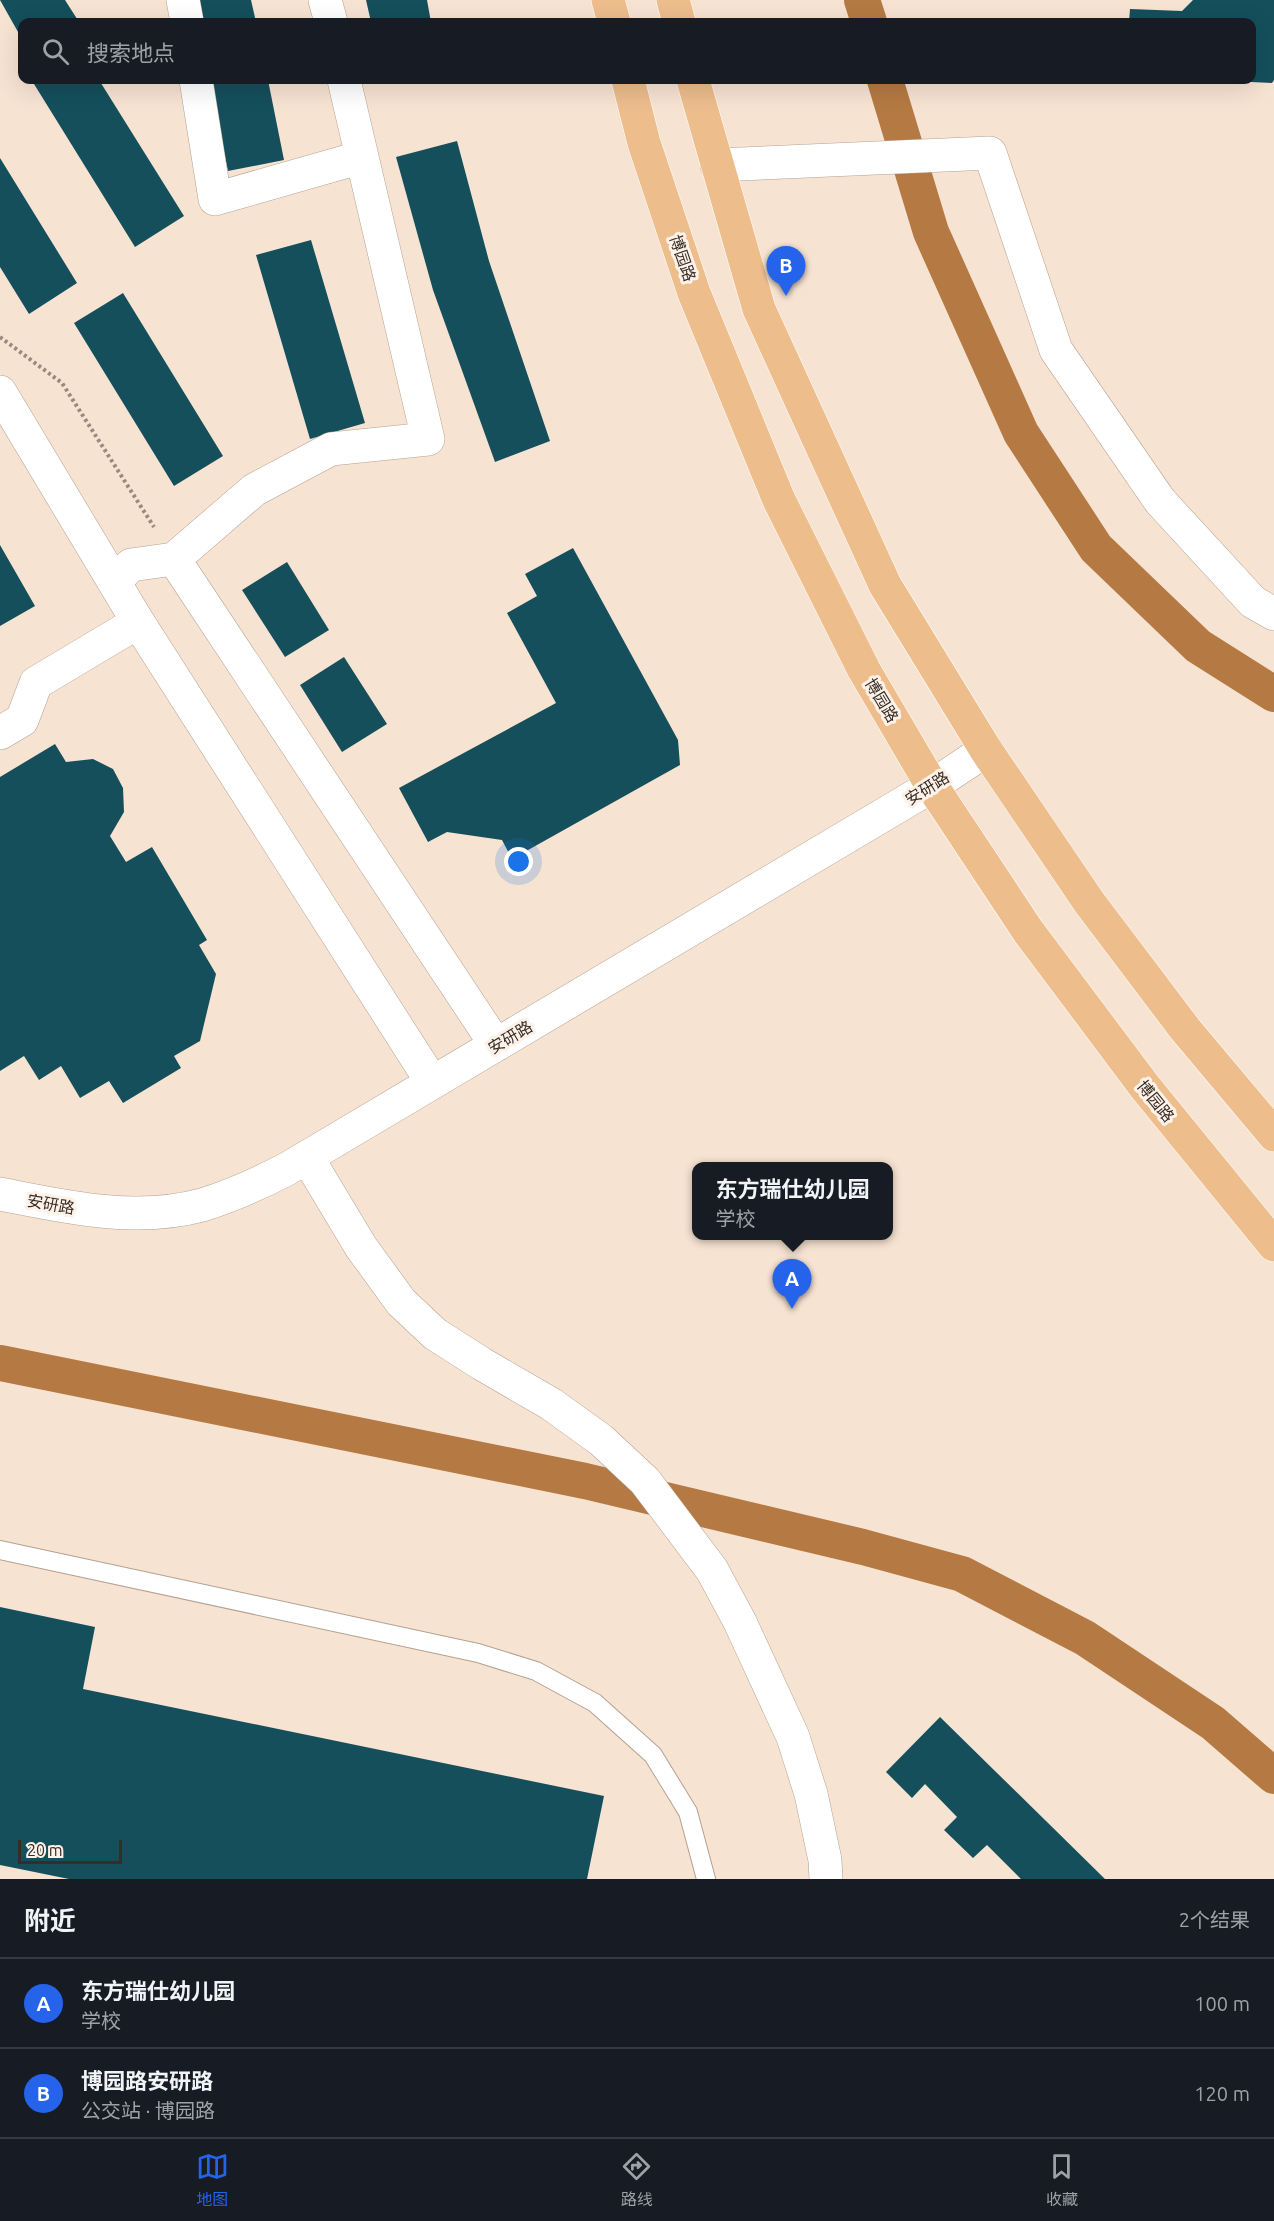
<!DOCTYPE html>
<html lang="zh">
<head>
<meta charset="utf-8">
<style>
  :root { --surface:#171b24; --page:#20242c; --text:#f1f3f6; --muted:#9ea1a6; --line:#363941; --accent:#2563eb }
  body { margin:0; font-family:Ubuntu,"Noto Sans SC",sans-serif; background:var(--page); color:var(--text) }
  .scale { position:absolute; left:18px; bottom:15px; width:104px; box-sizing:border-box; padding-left:6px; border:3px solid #352d27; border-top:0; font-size:16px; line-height:21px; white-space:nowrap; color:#352d27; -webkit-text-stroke:4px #fef2e8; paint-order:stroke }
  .you { position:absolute; left:519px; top:862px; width:21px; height:21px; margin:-15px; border:4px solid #fff; border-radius:50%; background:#1a73e8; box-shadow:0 0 0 9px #1a73e833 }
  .badge { display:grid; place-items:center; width:39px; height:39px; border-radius:50%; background:var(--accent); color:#fff; font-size:20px; font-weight:700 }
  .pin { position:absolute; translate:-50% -50px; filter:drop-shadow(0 2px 3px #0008) }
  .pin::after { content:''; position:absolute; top:32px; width:21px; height:18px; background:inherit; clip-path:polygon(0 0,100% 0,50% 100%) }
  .popup { position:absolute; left:692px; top:1162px; width:201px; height:78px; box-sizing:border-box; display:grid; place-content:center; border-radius:12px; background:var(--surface); filter:drop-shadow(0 2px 4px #0005); font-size:20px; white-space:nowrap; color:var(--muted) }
  .popup b { font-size:22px; color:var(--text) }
  .popup::after { content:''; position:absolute; left:50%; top:100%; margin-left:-12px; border:12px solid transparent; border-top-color:var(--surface) }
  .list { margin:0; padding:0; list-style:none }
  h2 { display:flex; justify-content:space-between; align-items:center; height:78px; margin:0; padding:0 24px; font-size:26px }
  h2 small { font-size:20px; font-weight:400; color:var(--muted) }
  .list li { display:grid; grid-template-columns:39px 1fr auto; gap:18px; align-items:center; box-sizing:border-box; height:90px; padding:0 24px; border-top:2px solid var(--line) }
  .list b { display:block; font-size:22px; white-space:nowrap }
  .list p { margin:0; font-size:20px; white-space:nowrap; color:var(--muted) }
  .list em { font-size:20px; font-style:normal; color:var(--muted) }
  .icon { flex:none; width:33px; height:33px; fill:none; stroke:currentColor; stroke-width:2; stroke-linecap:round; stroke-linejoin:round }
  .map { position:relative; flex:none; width:1274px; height:1879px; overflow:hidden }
  .search { position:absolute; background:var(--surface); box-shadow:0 6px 24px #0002; left:18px; right:18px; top:18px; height:66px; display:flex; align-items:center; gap:15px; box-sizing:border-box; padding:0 21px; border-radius:12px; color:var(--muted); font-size:22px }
  .sheet { height:258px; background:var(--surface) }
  nav { display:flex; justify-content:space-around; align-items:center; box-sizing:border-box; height:84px; border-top:2px solid var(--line); background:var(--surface); font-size:16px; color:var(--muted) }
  nav a { display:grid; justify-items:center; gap:3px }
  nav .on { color:var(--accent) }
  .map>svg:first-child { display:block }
</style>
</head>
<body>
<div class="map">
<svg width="1274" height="1879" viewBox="0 0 1274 1879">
  <rect width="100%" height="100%" fill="#f7e3d2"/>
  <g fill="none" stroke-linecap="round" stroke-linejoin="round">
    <!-- canal -->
    <path stroke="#b57a43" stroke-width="36" d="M862,0L869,22
      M885,80L931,232L1021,433L1096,548L1198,646L1274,694
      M0,1363L585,1481L863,1547L962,1574L1085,1638L1213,1723L1274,1776"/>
  </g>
  <!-- building -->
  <path fill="#154f5c" d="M0,0H65L79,22H22V39Z
    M192,0H251L256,22H197Z
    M366,0H427L431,22H371Z
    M1193,0H1274V80L1272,83L1230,81V80H1252V22H1129L1130,9L1182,11Z
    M41,80H99L184,216L135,247L34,84Z
    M209,80H268L284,160L228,171Z
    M457,141L489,261L550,441L495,462L433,290L396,157Z
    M0,158L77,283L29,314L0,267Z
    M311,240L365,423L310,439L256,255Z
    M123,293L223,456L174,486L74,323Z
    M0,545L35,606L0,626Z
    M573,548L678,740L680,765L512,859L502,840L447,832L428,842L399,788L556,703L507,613L537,596L525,574Z
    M287,562L329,630L285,657L242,590Z
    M344,657L387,724L342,752L300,685Z
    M55,744L66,762L93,759L113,769L123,788L124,812L110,836L126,862L152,847L207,940L199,945L216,974L200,1041L174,1056L181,1068L123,1103L109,1081L80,1098L61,1066L39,1080L24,1056L0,1071V777Z
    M0,1607L95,1627L83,1689L604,1796L587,1879H69L0,1865Z
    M940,1717L1105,1879H1021L987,1845L973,1858L944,1830L957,1817L925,1784L912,1798L886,1772Z"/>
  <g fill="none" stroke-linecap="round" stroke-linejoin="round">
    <defs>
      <path id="lane" d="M0,1550L478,1653L536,1671L595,1703L653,1755L688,1812L706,1879"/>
      <path id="street" d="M183,0L187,22
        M325,0L331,22
        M196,80L215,199L362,157
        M717,165L990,153L1056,350L1160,501L1253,602L1274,614
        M0,392L138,622L432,1082
        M174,559L254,490L331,449L428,439L344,80
        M114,582L131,565L174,559L496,1045
        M0,733L22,720L36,683L138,622
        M307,1157L361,1247L401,1302L435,1334L482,1364L551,1404L601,1440L645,1481L712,1570L740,1622L793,1737L811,1794L825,1860L826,1879
        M0,1194C66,1207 135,1223 202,1205C231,1196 260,1183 287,1169L932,786L986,750"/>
      <path id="primary" d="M608,0L614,22
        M673,0L679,22
        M628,80L644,143L694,293L779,500L864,670L932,786L1028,931L1145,1087L1274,1245
        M693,80L759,309L885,585L986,750L1089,902L1185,1029L1274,1135"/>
    </defs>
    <!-- lane casing -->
    <use href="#lane" stroke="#b4a192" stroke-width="20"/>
    <!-- street casing -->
    <use href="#street" stroke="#b4a192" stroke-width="34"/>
    <!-- primary casing -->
    <use href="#primary" stroke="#fff" stroke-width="34"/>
    <!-- path -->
    <path stroke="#988a7e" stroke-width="4" stroke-dasharray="3 3" stroke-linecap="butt" d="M0,337L62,383L154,527"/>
    <!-- lane -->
    <use href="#lane" stroke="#fff" stroke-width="18"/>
    <!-- street -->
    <use href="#street" stroke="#fff" stroke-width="33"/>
    <!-- primary -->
    <use href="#primary" stroke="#edbd8c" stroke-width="33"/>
  </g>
  <g text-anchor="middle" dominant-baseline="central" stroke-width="6" stroke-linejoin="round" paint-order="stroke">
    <!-- street labels -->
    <g font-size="16" fill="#352d27" stroke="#fef2e8">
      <text transform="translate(683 258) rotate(71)">博园路</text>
      <text transform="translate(882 700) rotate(59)">博园路</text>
      <text transform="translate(927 788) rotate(-32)">安研路</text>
      <text transform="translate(510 1037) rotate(-31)">安研路</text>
      <text transform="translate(1156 1101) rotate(51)">博园路</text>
      <text transform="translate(51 1204) rotate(10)">安研路</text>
    </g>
  </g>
</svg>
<div class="scale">20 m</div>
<div class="you"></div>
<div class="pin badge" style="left:792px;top:1309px">A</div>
<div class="popup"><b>东方瑞仕幼儿园</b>学校</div>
<div class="pin badge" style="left:786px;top:296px">B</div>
<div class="search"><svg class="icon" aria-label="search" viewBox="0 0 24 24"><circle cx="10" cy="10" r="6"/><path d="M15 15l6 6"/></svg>搜索地点</div>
</div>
<section class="sheet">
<h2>附近<small>2个结果</small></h2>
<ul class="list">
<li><span class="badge">A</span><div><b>东方瑞仕幼儿园</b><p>学校</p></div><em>100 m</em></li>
<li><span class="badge">B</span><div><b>博园路安研路</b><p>公交站 · 博园路</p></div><em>120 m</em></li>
</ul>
</section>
<nav>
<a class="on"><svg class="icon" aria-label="map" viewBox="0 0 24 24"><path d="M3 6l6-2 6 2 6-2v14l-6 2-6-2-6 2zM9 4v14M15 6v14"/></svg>地图</a>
<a><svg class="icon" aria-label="directions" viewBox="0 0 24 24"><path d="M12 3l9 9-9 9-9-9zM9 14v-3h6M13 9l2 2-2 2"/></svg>路线</a>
<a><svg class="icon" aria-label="saved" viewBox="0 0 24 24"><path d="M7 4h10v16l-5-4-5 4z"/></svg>收藏</a>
</nav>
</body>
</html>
